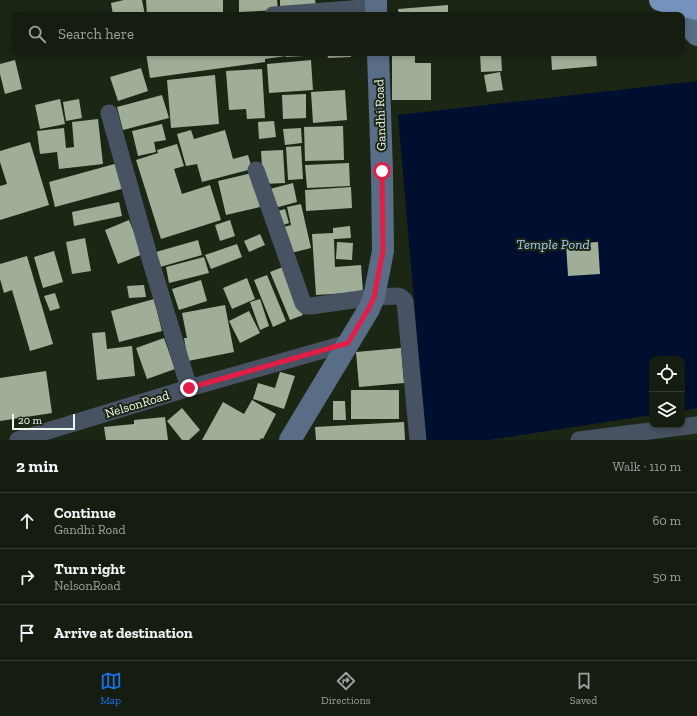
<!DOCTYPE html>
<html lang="en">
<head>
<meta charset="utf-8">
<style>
  :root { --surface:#151c10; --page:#22291e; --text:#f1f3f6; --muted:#9da19f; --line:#343a30; --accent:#1a73e8 }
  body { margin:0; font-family:"Zilla Slab",serif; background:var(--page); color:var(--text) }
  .controls { position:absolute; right:12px; bottom:12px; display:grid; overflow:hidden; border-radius:8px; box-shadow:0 2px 6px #0003 }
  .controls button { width:36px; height:36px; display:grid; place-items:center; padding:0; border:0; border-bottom:1px solid var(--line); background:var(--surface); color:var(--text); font:20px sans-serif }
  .scale { position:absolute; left:12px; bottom:10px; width:63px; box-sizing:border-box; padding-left:4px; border:2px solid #eff7eb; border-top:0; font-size:11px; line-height:14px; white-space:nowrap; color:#eff7eb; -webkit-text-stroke:3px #1c2615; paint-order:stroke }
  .stop { position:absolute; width:12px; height:12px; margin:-9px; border:3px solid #e11d48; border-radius:50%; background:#fff }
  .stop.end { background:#e11d48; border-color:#fff; box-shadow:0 1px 4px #0008 }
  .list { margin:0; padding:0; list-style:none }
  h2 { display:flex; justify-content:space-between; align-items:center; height:52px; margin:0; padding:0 16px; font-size:17px }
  h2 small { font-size:13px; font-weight:400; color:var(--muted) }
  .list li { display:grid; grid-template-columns:26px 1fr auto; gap:12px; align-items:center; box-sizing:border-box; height:56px; padding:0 16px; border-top:1px solid var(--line) }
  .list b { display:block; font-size:15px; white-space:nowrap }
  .list p { margin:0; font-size:13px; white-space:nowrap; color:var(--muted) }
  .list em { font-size:13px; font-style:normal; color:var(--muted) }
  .icon { flex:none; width:22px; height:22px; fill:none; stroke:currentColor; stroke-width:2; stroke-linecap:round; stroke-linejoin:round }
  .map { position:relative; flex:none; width:697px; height:440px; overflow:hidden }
  .search { position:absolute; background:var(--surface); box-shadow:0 2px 6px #0003; left:12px; right:12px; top:12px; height:44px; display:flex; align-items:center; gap:10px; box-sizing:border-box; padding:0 14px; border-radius:8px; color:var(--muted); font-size:15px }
  .sheet { height:220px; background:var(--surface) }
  nav { display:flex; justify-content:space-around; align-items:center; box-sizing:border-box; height:56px; border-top:1px solid var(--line); background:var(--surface); font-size:11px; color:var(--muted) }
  nav a { display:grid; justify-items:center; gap:2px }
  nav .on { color:var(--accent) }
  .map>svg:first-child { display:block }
</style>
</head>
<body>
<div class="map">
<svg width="697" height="440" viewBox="0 0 697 440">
  <rect width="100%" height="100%" fill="#1c2615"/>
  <!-- water -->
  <path fill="#000f2f" d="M697,81V408L682,411V359H652V415L489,440H426L398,115Z"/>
  <!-- building -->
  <path fill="#a0ae98" d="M124,0H142L145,15H113L111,3Z
    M146,0H223V15H147Z
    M239,0H277L278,10L239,12Z
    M280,0H315L316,5L280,7Z
    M448,5V15H399L398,9Z
    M146,53H285L286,56L265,59V62L150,78Z
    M286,53H323L324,55L286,57Z
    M327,53H351V57L328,58Z
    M392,53H415V63H431V100H392Z
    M480,53H501L502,71L481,72Z
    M551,53H596L597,66L552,70Z
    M15,60L22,89L5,94L0,74V64Z
    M311,60L313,90L269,93L267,64Z
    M141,68L148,91L118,101L110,77Z
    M262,69L265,118L247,119L246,109L229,110L226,71Z
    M500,72L503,90L487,92L484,75Z
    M215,75L219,124L171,128L167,80Z
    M345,90L347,120L313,123L311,92Z
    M306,94V118L283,119L282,95Z
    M162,95L169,118L123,130L117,107Z
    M60,99L65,124L40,129L35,105Z
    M79,99L82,118L66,121L63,102Z
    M98,119L103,164L59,169L57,152L40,154L37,131L64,128L66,148L74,147L72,122Z
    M274,121L276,137L259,139L258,122Z
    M162,124L166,140L154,142L156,152L138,156L132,131Z
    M343,126L344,160L305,161L304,127Z
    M301,128L302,143L285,145L283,129Z
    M191,130L194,139L225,130L233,159L248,155L252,169L202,182L197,164L186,166L177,134Z
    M30,142L49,205L0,220V186L7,184L0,162V151Z
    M177,144L184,166L174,169L182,194L210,185L221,220L161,239L136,160L158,153L157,150Z
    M301,146L303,179L288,180L286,147Z
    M283,150L285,183L263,184L261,151Z
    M118,163L125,188L55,207L49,182Z
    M349,163L350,186L307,188L305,165Z
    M252,173L260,207L226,215L218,181Z
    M293,183L297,202L271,209L266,190Z
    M351,187L352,208L306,211L305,190Z
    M119,202L122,216L74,226L72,212Z
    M301,204L311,248L287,254L280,228L291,225L287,207Z
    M285,209L289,223L278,227L274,212Z
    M129,220L143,254L118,264L105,230Z
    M230,220L235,236L220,241L215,225Z
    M350,226L351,238L334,239L335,267L361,265L363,292L316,295L312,234L333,233V228Z
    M260,234L265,245L249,252L244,241Z
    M85,238L91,271L72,274L66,242Z
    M198,240L202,255L160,267L156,252Z
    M337,242L353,243L352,260L336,259Z
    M598,242L600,274L568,276L566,244Z
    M237,244L242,257L211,269L205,255Z
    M54,251L63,282L43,288L34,257Z
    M27,256L53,344L30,351L12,290L4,293L0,279V264Z
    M204,257L209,273L169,283L166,267Z
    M283,267L303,315L290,320L270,272Z
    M267,275L286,321L273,327L254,280Z
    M247,278L255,299L232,309L223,288Z
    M201,280L207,301L179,310L172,289Z
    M144,285L146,297L129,298L127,286Z
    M55,293L60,308L50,311L44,296Z
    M154,299L162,331L119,342L111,311Z
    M260,299L269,326L260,330L250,302Z
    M225,305L234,352L188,361L184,338H187L182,313Z
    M249,311L260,333L240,343L229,321Z
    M105,332L107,349L132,346L135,376L97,380L92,333Z
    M164,338L175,369L147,379L136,348Z
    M401,348L404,383L359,387L356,352Z
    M46,371L52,413L0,421V378Z
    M280,372L295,376L284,409L253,399L258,383L275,388Z
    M351,390H399V419H351Z
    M252,400L276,414L263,439L261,438L260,440H202L223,402L244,414Z
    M333,401H345L346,420H333Z
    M182,408L200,430L189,440H182L167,421Z
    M165,417L168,440H106L104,427L134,424V420Z
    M404,422L405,440H316L315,427Z"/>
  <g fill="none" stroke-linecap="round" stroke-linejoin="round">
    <!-- street -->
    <path stroke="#475263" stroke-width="17" d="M273,15L376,7
      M109,113L150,259L189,388
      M256,170L303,303L306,306H311L374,297L397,296L401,297L405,301L418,440
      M18,440L189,388L348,343
      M579,440L697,425"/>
    <!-- secondary -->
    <path stroke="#5a6d87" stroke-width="22" d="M376,15V0
      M682,19L697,35
      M290,440L369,309L374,297L383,251L382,171L378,53"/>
    <!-- highway -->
    <path stroke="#7793bd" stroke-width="22" d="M660,0L697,9"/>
  </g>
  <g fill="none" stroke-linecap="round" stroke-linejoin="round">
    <!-- route -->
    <path stroke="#e11d48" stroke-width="5" d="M189,388L348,343L369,308L374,297L383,251L382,171"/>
  </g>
  <g text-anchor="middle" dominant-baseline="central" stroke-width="4" stroke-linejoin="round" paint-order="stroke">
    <!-- street labels -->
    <g font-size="13" fill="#eff7eb" stroke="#1c2615">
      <text transform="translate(380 115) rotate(-92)">Gandhi Road</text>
      <text transform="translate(137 404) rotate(-17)">NelsonRoad</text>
    </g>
    <!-- water labels -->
    <g font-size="14" font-style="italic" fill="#a7c9fb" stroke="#1c2615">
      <text x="553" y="244">Temple Pond</text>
    </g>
  </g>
</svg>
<div class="controls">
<button><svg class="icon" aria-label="locate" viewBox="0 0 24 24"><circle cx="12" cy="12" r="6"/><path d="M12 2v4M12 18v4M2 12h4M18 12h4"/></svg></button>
<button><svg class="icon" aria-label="layers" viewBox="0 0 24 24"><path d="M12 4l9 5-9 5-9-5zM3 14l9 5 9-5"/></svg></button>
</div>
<div class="scale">20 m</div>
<div class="stop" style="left:382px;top:171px"></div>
<div class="stop end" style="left:189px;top:388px"></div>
<div class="search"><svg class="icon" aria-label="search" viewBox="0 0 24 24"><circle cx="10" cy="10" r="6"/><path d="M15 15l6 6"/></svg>Search here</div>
</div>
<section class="sheet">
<h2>2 min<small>Walk · 110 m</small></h2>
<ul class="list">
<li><svg class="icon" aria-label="ahead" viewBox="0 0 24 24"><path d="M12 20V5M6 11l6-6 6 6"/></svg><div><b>Continue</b><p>Gandhi Road</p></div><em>60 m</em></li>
<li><svg class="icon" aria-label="right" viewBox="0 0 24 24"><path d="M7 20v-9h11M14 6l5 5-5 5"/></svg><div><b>Turn right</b><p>NelsonRoad</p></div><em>50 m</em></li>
<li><svg class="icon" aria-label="arrive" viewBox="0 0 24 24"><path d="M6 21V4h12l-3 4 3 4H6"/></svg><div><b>Arrive at destination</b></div></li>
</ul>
</section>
<nav>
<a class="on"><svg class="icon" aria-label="map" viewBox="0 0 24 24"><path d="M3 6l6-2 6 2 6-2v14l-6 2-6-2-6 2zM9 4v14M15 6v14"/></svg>Map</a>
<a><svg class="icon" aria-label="directions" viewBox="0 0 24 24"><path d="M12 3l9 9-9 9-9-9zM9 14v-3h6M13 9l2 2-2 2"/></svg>Directions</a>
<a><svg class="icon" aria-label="saved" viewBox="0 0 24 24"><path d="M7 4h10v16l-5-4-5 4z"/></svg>Saved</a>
</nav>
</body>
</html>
